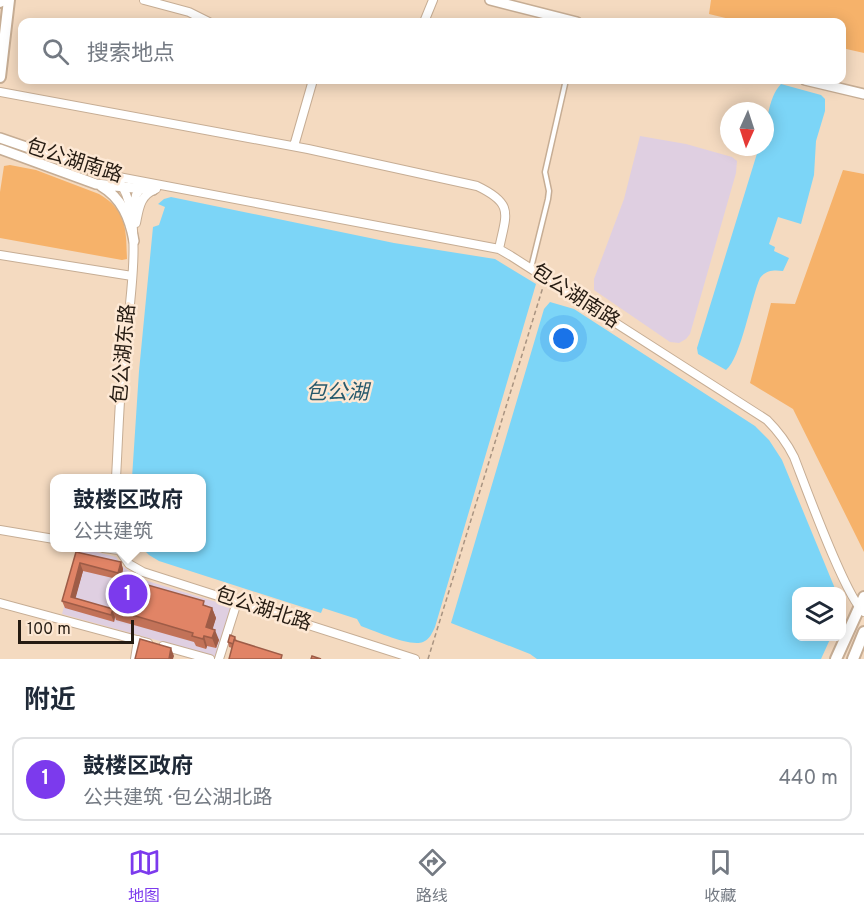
<!DOCTYPE html>
<html lang="zh">
<head>
<meta charset="utf-8">
<style>
  :root { --surface:#fff; --page:#f6f6f7; --text:#1f2937; --muted:#747a83; --line:#e0e1e3; --accent:#7c3aed }
  body { margin:0; font-family:Overpass,"Noto Sans SC",sans-serif; background:var(--page); color:var(--text) }
  .controls { position:absolute; right:18px; bottom:18px; display:grid; overflow:hidden; border-radius:12px; box-shadow:0 3px 15px #0003 }
  .controls button { width:54px; height:54px; display:grid; place-items:center; padding:0; border:0; border-bottom:2px solid var(--line); background:var(--surface); color:var(--text); font:30px sans-serif }
  .compass { position:absolute; left:720px; top:102px; width:54px; height:54px; border-radius:50%; background:var(--surface); box-shadow:0 3px 15px #0003; rotate:183deg }
  .scale { position:absolute; left:18px; bottom:15px; width:116px; box-sizing:border-box; padding-left:6px; border:3px solid #251b12; border-top:0; font-size:16px; line-height:21px; white-space:nowrap; color:#251b12; -webkit-text-stroke:4px #fde8d4; paint-order:stroke }
  .you { position:absolute; left:564px; top:339px; width:21px; height:21px; margin:-15px; border:4px solid #fff; border-radius:50%; background:#1a73e8; box-shadow:0 0 0 9px #1a73e833 }
  .badge { display:grid; place-items:center; width:39px; height:39px; border-radius:50%; background:var(--accent); color:#fff; font-size:20px; font-weight:700 }
  .pin { position:absolute; translate:-50% -50%; border:3px solid #fff; box-shadow:0 2px 6px #0006 }
  .popup { position:absolute; left:50px; top:474px; width:156px; height:78px; box-sizing:border-box; display:grid; place-content:center; border-radius:12px; background:var(--surface); filter:drop-shadow(0 2px 4px #0005); font-size:20px; white-space:nowrap; color:var(--muted) }
  .popup b { font-size:22px; color:var(--text) }
  .popup::after { content:''; position:absolute; left:50%; top:100%; margin-left:-12px; border:12px solid transparent; border-top-color:var(--surface) }
  .list { margin:0; padding:0; list-style:none }
  h2 { display:flex; justify-content:space-between; align-items:center; height:78px; margin:0; padding:0 24px; font-size:26px }
  h2 small { font-size:20px; font-weight:400; color:var(--muted) }
  .list li { display:grid; grid-template-columns:39px 1fr auto; gap:18px; align-items:center; box-sizing:border-box; height:84px; margin:0 12px 12px; padding:0 12px; border:2px solid var(--line); border-radius:12px }
  .list b { display:block; font-size:22px; white-space:nowrap }
  .list p { margin:0; font-size:20px; white-space:nowrap; color:var(--muted) }
  .list em { font-size:20px; font-style:normal; color:var(--muted) }
  .icon { flex:none; width:33px; height:33px; fill:none; stroke:currentColor; stroke-width:2; stroke-linecap:round; stroke-linejoin:round }
  .map { position:relative; flex:none; width:864px; height:659px; overflow:hidden }
  .search { position:absolute; background:var(--surface); box-shadow:0 3px 15px #0003; left:18px; right:18px; top:18px; height:66px; display:flex; align-items:center; gap:15px; box-sizing:border-box; padding:0 21px; border-radius:12px; color:var(--muted); font-size:22px }
  .sheet { height:174px; background:var(--surface) }
  nav { display:flex; justify-content:space-around; align-items:center; box-sizing:border-box; height:84px; border-top:2px solid var(--line); background:var(--surface); font-size:16px; color:var(--muted) }
  nav a { display:grid; justify-items:center; gap:3px }
  nav .on { color:var(--accent) }
  .map>svg:first-child { display:block }
</style>
</head>
<body>
<div class="map">
<svg width="864" height="659" viewBox="0 0 864 659">
  <rect width="100%" height="100%" fill="#f4dac0"/>
  <!-- commercial -->
  <path fill="#dfcfe1" d="M640,136L686,144L732,157L737,161L736,173L690,334L686,339L679,343L670,342L594,290V279L624,199Z
    M81,548L116,557L122,566L141,579L236,608L221,658L62,614Z"/>
  <!-- green -->
  <path fill="#f6b26a" d="M711,0H864V53L842,48V22H742L709,14Z
    M10,165L36,170L99,194C127,210 126,229 127,259L122,260L0,238V192L4,166Z
    M843,170L864,174V552L793,409L750,383L771,303L795,304Z"/>
  <!-- water -->
  <path fill="#7cd5f7" d="M781,84L821,95L825,99V111L816,141L814,175L801,224L778,217L769,244L775,247L774,251L789,258L783,271C774,270 766,270 760,278C751,298 741,358 726,370L698,354L697,348L759,147H765C765,129 768,97 781,84Z
    M171,197L394,243L495,259L536,284L435,627C432,633 430,639 423,642C410,647 375,631 361,626L357,619L323,608L321,613L159,561L149,555L142,548H201V478H132L139,371L153,227L159,225L165,207L158,204L164,199Z
    M550,302L574,309L755,426L769,440L782,460L836,591L796,592V636L831,637L821,659H537L530,654L451,623L544,309Z"/>
  <g fill="none" stroke-linecap="round" stroke-linejoin="round">
    <defs>
      <path id="service" d="M531,268L548,199L549,191L545,172L565,84"/>
      <path id="minor" d="M144,0L189,12L209,22
        M424,22L433,0
        M0,92L308,149L477,186C515,204 506,214 499,249
        M294,146L313,80
        M108,175L499,249L511,256L767,420C778,431 787,443 794,457C805,485 846,599 864,612
        M133,211L136,195L142,186
        M136,223C139,208 140,195 156,189
        M0,255L132,276
        M116,478C118,443 119,408 122,373C126,328 147,219 120,183
        M0,530L54,539
        M103,548L119,550
        M118,548L129,564L143,572L415,659
        M0,603L148,643
        M163,646L210,659
        M135,659L138,640
        M219,659L237,602"/>
      <path id="tertiary" d="M490,0L577,22
        M805,80L864,94
        M0,138L108,175
        M0,149L96,184L153,190
        M101,186C122,198 130,219 134,241"/>
      <path id="secondary" d="M0,2V0
        M0,77L9,0
        M836,659L864,597
        M853,659L864,632"/>
    </defs>
    <!-- service casing -->
    <use href="#service" stroke="#c6ad94" stroke-width="7"/>
    <!-- minor casing -->
    <use href="#minor" stroke="#c6ad94" stroke-width="10"/>
    <!-- tertiary casing -->
    <use href="#tertiary" stroke="#c6ad94" stroke-width="12"/>
    <!-- secondary casing -->
    <use href="#secondary" stroke="#c6ad94" stroke-width="14"/>
    <!-- path -->
    <path stroke="#a99481" stroke-width="1.5" stroke-dasharray="4.5 3" stroke-linecap="butt" d="M428,659L543,287"/>
    <!-- service -->
    <use href="#service" stroke="#fff" stroke-width="4"/>
    <!-- minor -->
    <use href="#minor" stroke="#fff" stroke-width="8"/>
    <!-- tertiary -->
    <use href="#tertiary" stroke="#fff" stroke-width="9"/>
    <!-- secondary -->
    <use href="#secondary" stroke="#fff" stroke-width="10"/>
  </g>
  <!-- wall -->
  <path fill="#c27258" d="M76,552L121,562L123,569L121,580L83,571L75,598L113,609L137,582L212,608L216,618L212,629L219,640L216,648L207,646L206,649L196,646L194,642L116,620L115,617L114,622L65,608L62,601Z
    M235,637L237,641L232,648L229,647L228,642Z"/>
  <!-- shaded-wall -->
  <path fill="#9e5c47" d="M121,562L123,569L121,580L118,573Z
    M80,563L83,571L74,604L71,597Z
    M212,608L216,618L210,638L206,627Z
    M112,610L115,617L114,622L111,615Z
    M215,630L219,640L216,648L212,638Z
    M204,636L207,646L206,649L203,639Z
    M171,648L174,656L173,659H169Z"/>
  <!-- building -->
  <path fill="#e18466" stroke="#9e5c47" stroke-width="1.5" d="M76,552L121,562L118,573L80,563L71,597L113,609L111,615L62,601Z
    M127,573L135,575L137,582L204,601L203,605L212,608L206,627L215,630L212,638L204,636L203,639L192,636L193,633L112,609L122,577Z
    M230,635L235,637L233,644L228,642Z
    M140,639L171,648L169,659H135Z
    M234,640L282,655L281,659H229Z
    M312,656L321,659H311Z"/>
  <g text-anchor="middle" dominant-baseline="central" stroke-width="5" stroke-linejoin="round" paint-order="stroke">
    <!-- street labels -->
    <g font-size="20" fill="#251b12" stroke="#fde8d4">
      <text transform="translate(74 162) rotate(18)">包公湖南路</text>
      <text transform="translate(575 297) rotate(33)">包公湖南路</text>
      <text transform="translate(125 354) rotate(-85)">包公湖东路</text>
      <text transform="translate(263 610) rotate(18)">包公湖北路</text>
    </g>
    <!-- water labels -->
    <g font-size="21" font-style="italic" fill="#27596b" stroke="#fde8d4">
      <text x="337" y="393">包公湖</text>
    </g>
  </g>
</svg>
<div class="controls">
<button><svg class="icon" aria-label="layers" viewBox="0 0 24 24"><path d="M12 4l9 5-9 5-9-5zM3 14l9 5 9-5"/></svg></button>
</div>
<svg class="compass" viewBox="-18 -18 36 36"><path d="M0-13l5 13h-10z" fill="#e53935"/><path d="M0 13l5-13h-10z" fill="#747a83"/></svg>
<div class="scale">100 m</div>
<div class="you"></div>
<div class="pin badge" style="left:128px;top:594px">1</div>
<div class="popup"><b>鼓楼区政府</b>公共建筑</div>
<div class="search"><svg class="icon" aria-label="search" viewBox="0 0 24 24"><circle cx="10" cy="10" r="6"/><path d="M15 15l6 6"/></svg>搜索地点</div>
</div>
<section class="sheet">
<h2>附近<small></small></h2>
<ul class="list">
<li><span class="badge">1</span><div><b>鼓楼区政府</b><p>公共建筑 · 包公湖北路</p></div><em>440 m</em></li>
</ul>
</section>
<nav>
<a class="on"><svg class="icon" aria-label="map" viewBox="0 0 24 24"><path d="M3 6l6-2 6 2 6-2v14l-6 2-6-2-6 2zM9 4v14M15 6v14"/></svg>地图</a>
<a><svg class="icon" aria-label="directions" viewBox="0 0 24 24"><path d="M12 3l9 9-9 9-9-9zM9 14v-3h6M13 9l2 2-2 2"/></svg>路线</a>
<a><svg class="icon" aria-label="saved" viewBox="0 0 24 24"><path d="M7 4h10v16l-5-4-5 4z"/></svg>收藏</a>
</nav>
</body>
</html>
